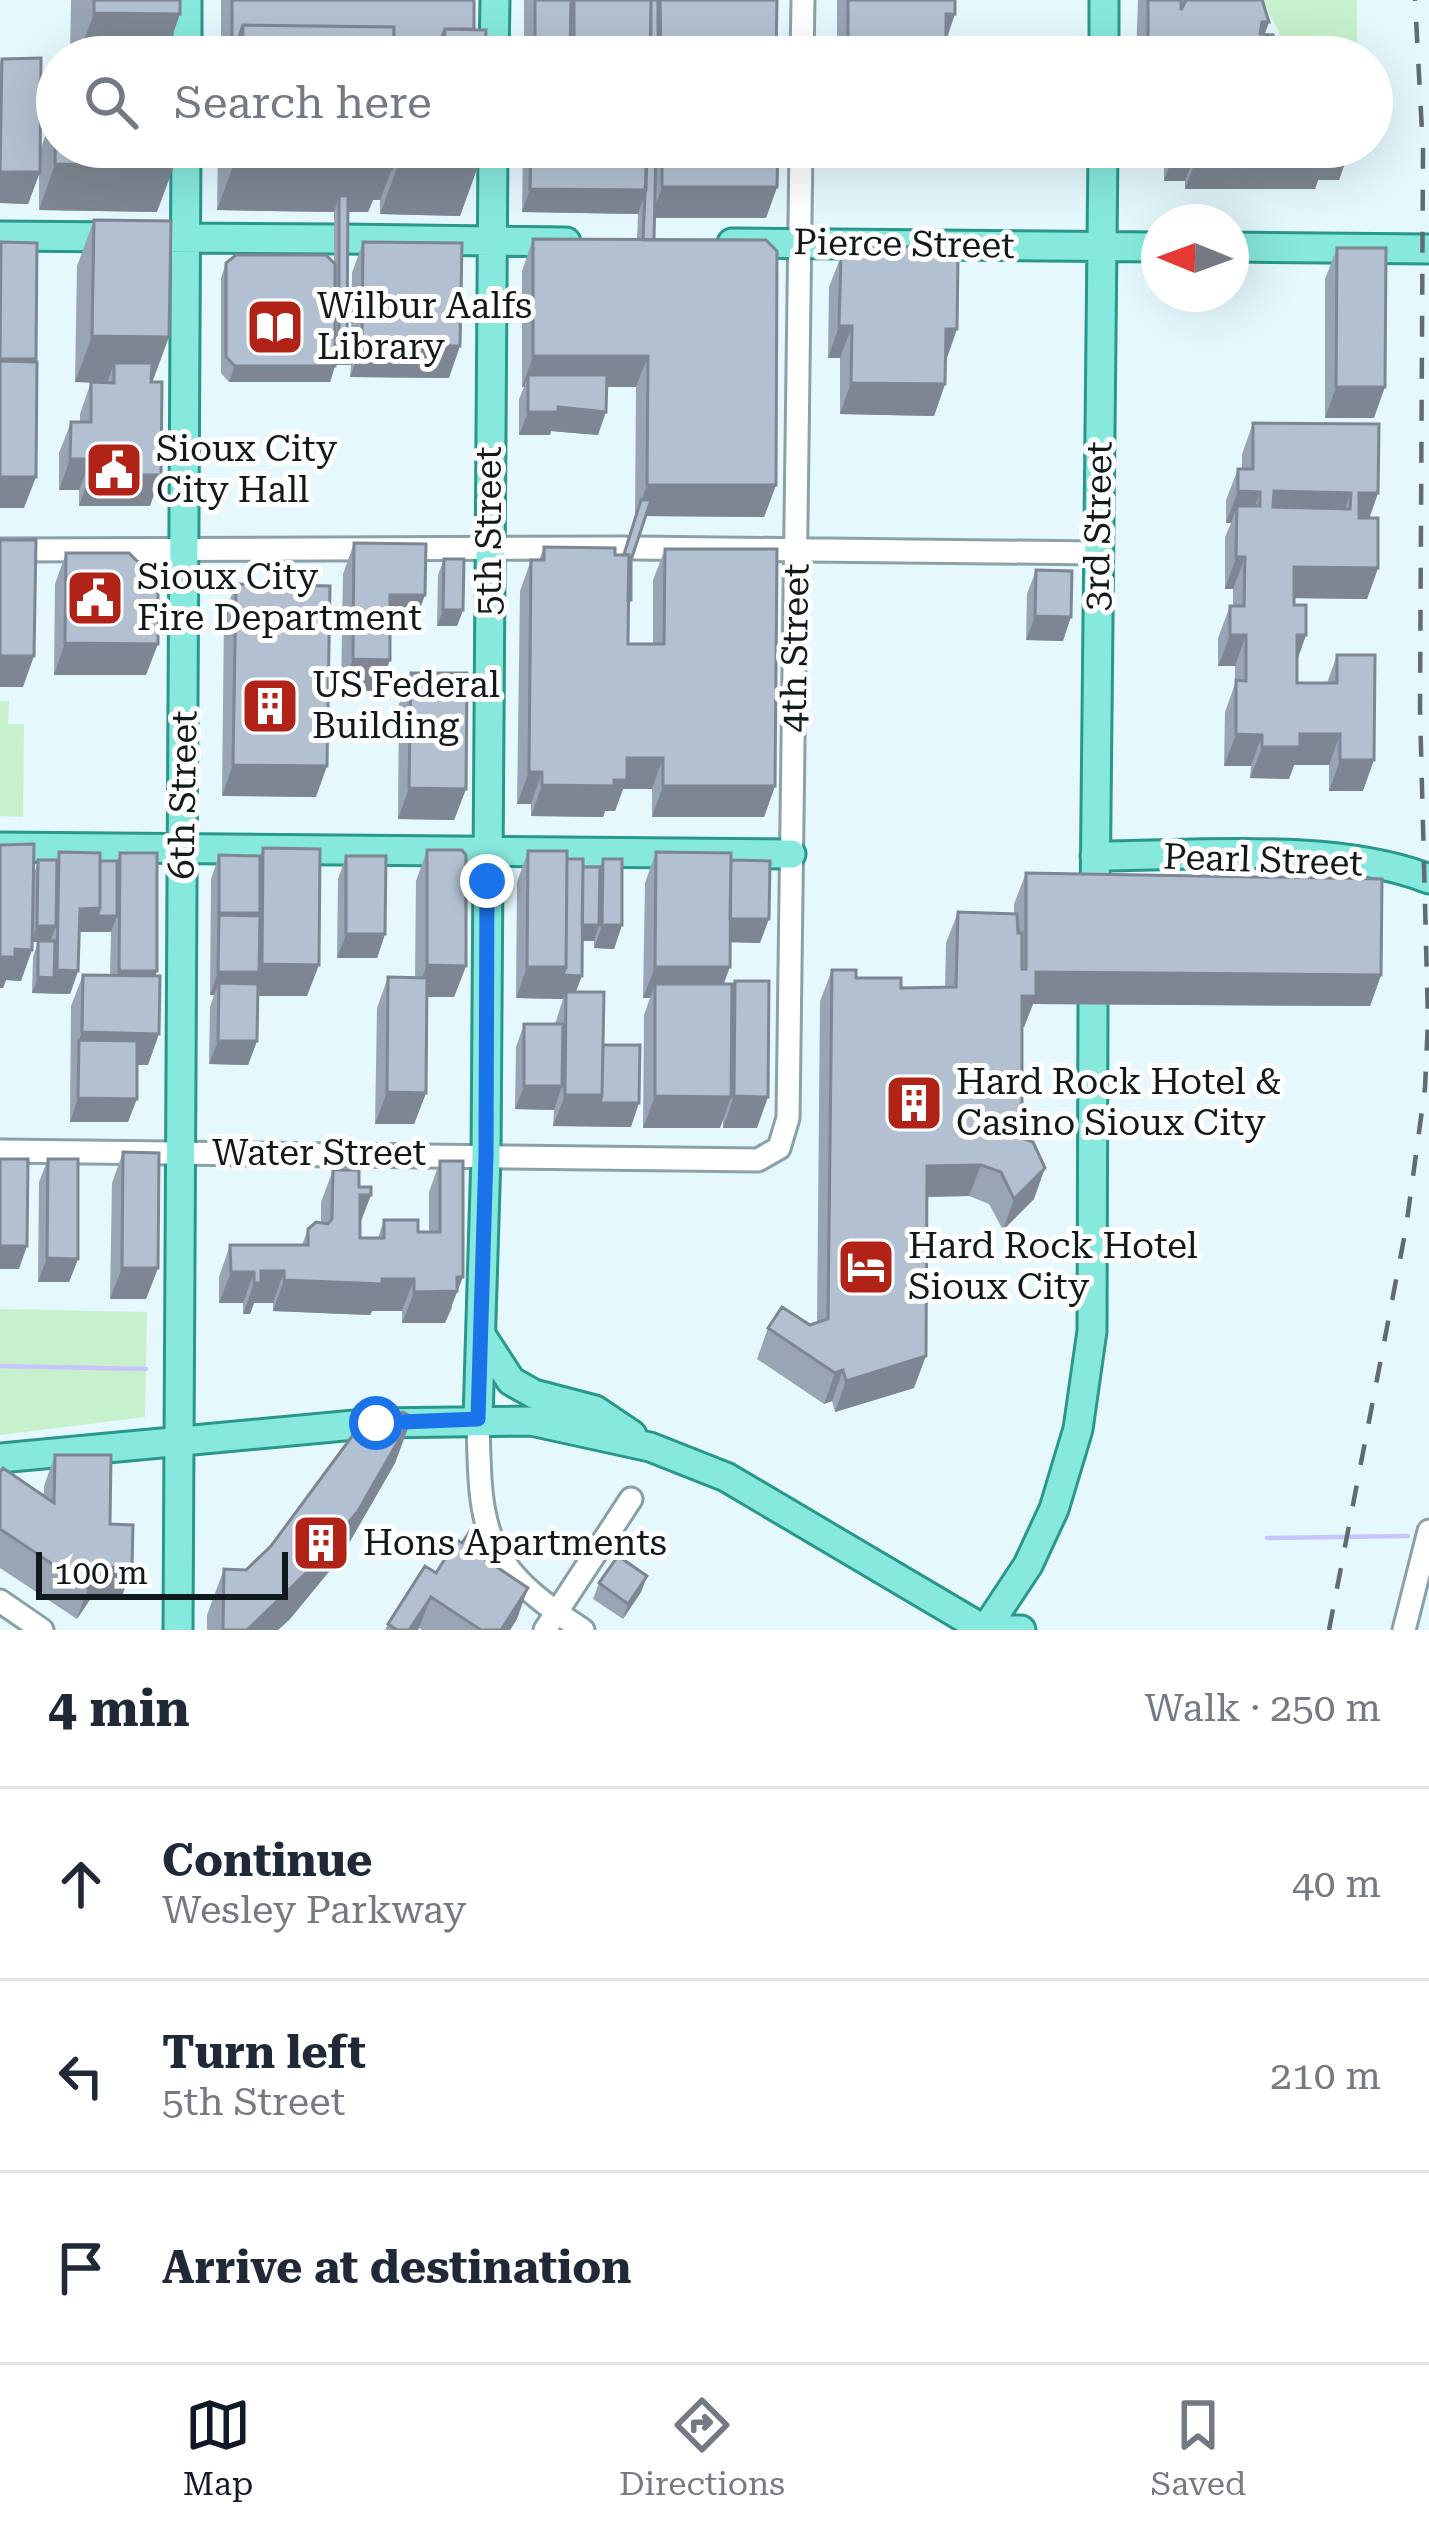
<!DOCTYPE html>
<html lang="en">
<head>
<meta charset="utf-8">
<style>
  :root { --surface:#fff; --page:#f6f6f7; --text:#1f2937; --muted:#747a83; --line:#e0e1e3; --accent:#111827 }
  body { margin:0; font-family:"Roboto Serif",serif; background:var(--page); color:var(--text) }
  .compass { position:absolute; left:1141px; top:204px; width:108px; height:108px; border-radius:50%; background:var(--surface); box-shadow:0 12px 48px #0002; rotate:271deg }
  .scale { position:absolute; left:36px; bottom:30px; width:252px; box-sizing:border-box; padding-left:12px; border:6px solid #10191b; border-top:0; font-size:33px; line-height:42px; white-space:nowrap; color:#10191b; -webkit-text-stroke:9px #fff; paint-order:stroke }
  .stop { position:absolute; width:36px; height:36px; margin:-27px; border:9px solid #1a73e8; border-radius:50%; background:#fff }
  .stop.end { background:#1a73e8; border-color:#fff; box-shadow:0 3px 12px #0008 }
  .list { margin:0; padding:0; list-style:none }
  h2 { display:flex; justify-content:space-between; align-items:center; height:156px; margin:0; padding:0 48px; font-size:51px }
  h2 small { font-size:39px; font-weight:400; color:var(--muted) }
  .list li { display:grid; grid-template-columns:78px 1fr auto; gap:36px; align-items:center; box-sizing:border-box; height:192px; padding:0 48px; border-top:3px solid var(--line) }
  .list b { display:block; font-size:45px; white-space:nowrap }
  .list p { margin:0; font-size:39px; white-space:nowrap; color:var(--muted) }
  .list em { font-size:39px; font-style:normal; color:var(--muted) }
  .icon { flex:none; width:66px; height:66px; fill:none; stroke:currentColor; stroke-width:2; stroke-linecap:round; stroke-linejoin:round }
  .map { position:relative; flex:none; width:1429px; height:1630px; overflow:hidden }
  .search { position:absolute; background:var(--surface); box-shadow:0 12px 48px #0002; left:36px; right:36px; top:36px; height:132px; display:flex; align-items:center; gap:30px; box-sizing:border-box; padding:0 42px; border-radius:66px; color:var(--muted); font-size:45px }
  .sheet { height:732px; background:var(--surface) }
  nav { display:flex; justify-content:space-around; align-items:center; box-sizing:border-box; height:168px; border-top:3px solid var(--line); background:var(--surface); font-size:33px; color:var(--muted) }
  nav a { display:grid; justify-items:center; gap:6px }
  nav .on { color:var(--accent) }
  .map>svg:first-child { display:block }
</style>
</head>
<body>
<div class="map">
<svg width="1429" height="1630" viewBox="0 0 1429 1630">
  <rect width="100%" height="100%" fill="#e4f8fe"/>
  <!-- green -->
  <path fill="#c7f1cc" d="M1262,0H1357V53L1337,52L1336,57H1275V51H1282L1279,32Z
    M0,701H9L8,724H24L23,817L0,816Z
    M0,1309L147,1312L145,1417L0,1435Z"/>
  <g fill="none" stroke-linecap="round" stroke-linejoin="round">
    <!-- stream -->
    <path stroke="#c7c5fb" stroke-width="4.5" d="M0,1366L146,1369
      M1267,1538L1408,1536"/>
    <defs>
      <path id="minor" d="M802,57L803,0
        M635,548L1097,553
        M0,550L625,548
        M0,1151L758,1160L779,1148L788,1118L801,147
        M478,1419C480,1534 482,1565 583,1630
        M0,1601L42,1630
        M545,1630L631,1499
        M1404,1630L1429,1531"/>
      <path id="major" d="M187,57V0
        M494,57L495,0
        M1104,57V0
        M0,236L122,237
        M172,238L334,239
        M342,239L566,242
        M732,243L1159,247
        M1231,247L1429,249
        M0,847L791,854
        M1095,856C1195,856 1337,842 1429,879
        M1095,905L1103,147
        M483,1338L511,1381L534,1394L595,1410L632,1435
        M478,1419L486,1155L493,147
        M0,1458L376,1423L531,1421L650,1447L726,1477L985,1630
        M178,1630L186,147
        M985,1630L1028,1565L1054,1509L1078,1429L1092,1331L1093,1004
        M985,1630H1021"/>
    </defs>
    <!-- minor casing -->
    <use href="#minor" stroke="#8aa1a8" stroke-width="27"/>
    <!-- major casing -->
    <use href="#major" stroke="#29978b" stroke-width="33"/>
    <!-- minor -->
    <use href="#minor" stroke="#fff" stroke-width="21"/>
    <!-- major -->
    <use href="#major" stroke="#87e9dd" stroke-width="27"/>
    <!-- rail -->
    <path stroke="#5f6c70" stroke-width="4.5" stroke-dasharray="21 21" stroke-linecap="butt" d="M1329,1630L1406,1228L1425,1088L1428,1021L1420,709L1423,150L1415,0"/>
  </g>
  <!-- wall -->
  <path fill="#99a5b4" d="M71,0H180L170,43L175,57H70Z
    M221,0H474V29L485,57H221Z
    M524,0H777L776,57H524Z
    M837,0H955V14L941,57H837Z
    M1138,0H1264L1269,22L1264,35L1273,57H1136Z
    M2,59L40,151L56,106L157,212L39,210V174L28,204L0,203V64Z
    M218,147H484L460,216L380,214V200H373L368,212H348L347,339H351L352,273L363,242L449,378L350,377L351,365H335L330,382H229L221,373V278L226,263H334V212L217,210Z
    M523,147H778L777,187L766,218H655L654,240L776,485L764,517L646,516L631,560L628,606V644H653V580L665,549L775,786L764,817H652V789H623L615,811H605L603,817L531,816V804H517L520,591L531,560H539L544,547L623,555L635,516L636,387H607L598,435L551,431L550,435H519V399L524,387H522V271L533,239L637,240L638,214L522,212Z
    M1164,147H1350L1339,180H1318L1315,189H1185V181H1164Z
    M94,220L153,382L150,506H79V490H59V453L71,422H80V414L91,382L107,383L75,382L77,266Z
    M856,246L946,361L945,384L934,416L840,414V358H828L829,287L841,256H853Z
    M1337,248L1374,418H1325V279Z
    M1253,423L1378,493L1369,518L1378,568L1367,599L1294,598V605L1306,635L1297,660V683H1327L1337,655L1363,791H1329V765H1294L1289,779L1250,778L1251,766H1224L1225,712L1235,684V666H1218V638L1230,606H1233V589H1225V537L1231,523H1226V500L1238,469H1242V454Z
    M354,543L414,626H390V660L378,691L341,690L343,574Z
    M66,553L146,675H54L55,584Z
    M444,559L463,610L457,626H437L438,575Z
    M1036,570L1063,641L1026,640L1027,594Z
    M236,584L316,797L222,796L224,615Z
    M411,673L466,789L454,820L398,819L399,704Z
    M263,848L307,996H257V1041L248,1065L209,1064L210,1007L214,995H210L211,879L219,855L260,856Z
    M427,850L466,966L454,997H427L426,1093L414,1124H375L377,1008L388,977L415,978L416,881Z
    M528,851L567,859L583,867H600L603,859L622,925L614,949L594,948V940L582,941L576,992L603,1045L631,1127L553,1126L554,1110L515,1109L516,1047L524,1024H555L563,999L516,998L517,882Z
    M59,852L100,861H117L120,853L156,976L148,1065H137L128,1122H70L71,1006L83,975H110L111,932H79L78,971L70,994L32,993L33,957L38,942H33L21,981L6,980L3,988L38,860H57Z
    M656,852L731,860L760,943L730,942L724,984L732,989L735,981L757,1128H723V1120L720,1128H643L644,1015L650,998H643L645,883Z
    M346,856L385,934L377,958H337L338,879Z
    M1026,873L1381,975L1370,1006L1033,1004L1024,1027H1022L1017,1136L1034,1199L1003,1230L989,1204L969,1196L927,1197L914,1388L835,1412L832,1401L824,1404L757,1359L768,1328L810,1325L817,1323L820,1001L832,970L901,988H945L946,943L958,912L1014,914V904Z
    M123,1152L158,1268L146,1299H110L112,1183Z
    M48,1159L78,1259L69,1282H38L39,1182Z
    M440,1161L452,1308L445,1323H402V1311H372L370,1315L273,1311V1303H254L250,1314H243V1303H219V1277L230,1245H302L308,1229L321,1223V1202L333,1170L371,1195L360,1223V1238H378L384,1220L418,1232H429V1192Z
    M412,1417L395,1463L341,1557L290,1619L278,1630H207V1615L224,1569L246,1570Z
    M55,1455L110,1524L132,1567L121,1599L91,1598L77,1619L0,1568V1472L44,1496V1486Z
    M482,1557L517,1619L510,1630H422L419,1628L418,1630H385L388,1624L436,1573Z
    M647,1576L641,1592L623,1619L593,1599L599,1583Z"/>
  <!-- shaded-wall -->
  <path fill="#7d8692" d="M94,13L180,14L165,57L138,42L133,57H78Z
    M946,14H955L943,46Z
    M1262,22H1269L1257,54Z
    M283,43L439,44L435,57H249Z
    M946,43L941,57H879L880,56Z
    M574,46H611L607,57H569Z
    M855,52H880L878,57H853Z
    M535,53L570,54L569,57H533Z
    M611,54H651L650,57H610Z
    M240,147H392L384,168L392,169L380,200H373L368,212H339V196L334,212L217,210Z
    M404,149L484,150L460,216L380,214Z
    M1326,149H1350L1339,180H1318L1315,189H1185L1197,157Z
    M1175,150H1197L1185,181H1164Z
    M55,164L174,166L157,212L39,210Z
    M0,172H40L28,204L0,203Z
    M662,187H777L766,218H651Z
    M530,189L646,190L638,214L522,212Z
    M839,326H852L840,358H828Z
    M946,329H957L946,361Z
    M92,336L169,337L152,383L114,363L107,383L75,382Z
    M362,346H460L449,378L350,377Z
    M339,349H356L351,365H333Z
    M533,356H648L636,387H528V375L524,387H522Z
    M235,366H335L330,382H229Z
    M851,383L945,384L934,416L840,414Z
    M1336,387H1385L1374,418H1325Z
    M558,407L606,412L598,435L551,431L550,435H519L528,412Z
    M70,459H91L79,490H59Z
    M90,475H161L150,506H79Z
    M0,477H36L24,508H0Z
    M647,485H776L764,517L636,516Z
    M1238,491L1260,492L1249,523L1237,506L1231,523H1226Z
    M1274,491L1351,493L1339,524L1262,523Z
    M1359,493H1378L1367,525L1348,524Z
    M1236,557H1245L1233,589H1225Z
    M1294,567L1378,568L1367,599L1283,598Z
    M390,595H425L414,626H379Z
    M443,610H463L457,626H437Z
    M1035,616L1071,617L1063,641L1026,640Z
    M1230,635H1246L1235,666H1218Z
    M1297,635H1306L1295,666Z
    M65,643L158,644L146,675H54Z
    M0,656H34L23,687H0Z
    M353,659L390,660L378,691L341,690Z
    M1236,734L1262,735L1251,766H1224Z
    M1300,734H1340L1329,765H1294L1289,779L1250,778L1262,747Z
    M627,758H663L652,789H623L615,811H605L603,817L531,816L542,785Z
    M1340,760H1374L1363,791H1329Z
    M233,765L327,766L316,797L222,796Z
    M529,772H542L531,804H517Z
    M663,786H775L764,817H652Z
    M409,788L466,789L454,820L398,819Z
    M100,908L117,916L111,932H71L80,909Z
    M727,919H769L760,943L719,942Z
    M580,925H599L594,941H574Z
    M602,925H622L614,949L594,948Z
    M37,926H56L50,942H31Z
    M346,934H385L377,958H337Z
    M15,949L32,950L21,981L6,980L3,988H0V957Z
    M262,964L319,965L307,996H250Z
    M427,965L466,966L454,997H415Z
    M527,967H566L582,976L573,999L566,992L563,999L516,998Z
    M655,967H730L718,999L655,984L650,998H643Z
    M57,970L78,971L70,994L32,993L38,977L54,978Z
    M119,971H157L149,995L110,994Z
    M218,972H259L250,996L219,983L214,995H210Z
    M1036,972L1381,975L1370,1006L1033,1004L1024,1027H1010L1022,996Z
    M82,1032L159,1034L148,1065L79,1064V1040Z
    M218,1041H257L248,1065L209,1064Z
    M524,1086H562L554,1110L515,1109Z
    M387,1092L426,1093L414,1124H375Z
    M565,1095H602L639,1103L631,1127L553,1126Z
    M655,1096L731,1097L720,1128H643Z
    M734,1096L768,1097L757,1128H723Z
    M78,1098L137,1099L128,1122H70Z
    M981,1165L969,1196L916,1197L927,1166Z
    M1045,1168L1034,1199L1003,1230L1014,1199Z
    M360,1195H371L359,1226Z
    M0,1246H27L19,1269H0Z
    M47,1258L78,1259L69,1282H38Z
    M122,1268H158L146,1299H110Z
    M261,1271H284L273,1303H254L250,1314H243L254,1283Z
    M231,1272H254L243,1303H219Z
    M457,1277H463L445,1323H402L414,1292Z
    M414,1279L402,1311H372L370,1315L273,1311L284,1280Z
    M926,1356L914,1388L835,1412L846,1381Z
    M843,1370L832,1401L824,1404L835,1373Z
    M412,1417L395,1463L341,1557L290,1619L278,1630H247Z
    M102,1567H132L121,1599L91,1598L77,1619L88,1588Z
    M647,1576L641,1592L623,1619L628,1604Z
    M528,1588L517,1619L510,1630H501Z
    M431,1597L419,1628L418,1630H409Z"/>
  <!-- building -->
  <path fill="#b2c0d1" stroke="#7d8692" stroke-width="3" fill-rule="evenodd" d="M94,0H180V14L94,13Z
    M232,0H474V29H445L439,44H394V27L243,25L236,45H232Z
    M535,0H571L570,54L535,53Z
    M574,0H651V54H611V46H574Z
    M651,0H658V57H650Z
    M660,0H777L776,57H661Z
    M848,0H955V14H946V43L938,52L880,56V52H855L848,44Z
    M1148,0H1181V10L1186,0H1262L1269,22H1262L1260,34L1273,35V57H1148Z
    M243,25L394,27L393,57H242Z
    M445,29L486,30L485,57H444Z
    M138,42L176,43L175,57H138Z
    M41,58L40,172H0L2,59Z
    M56,106L57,147H174V166L55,164Z
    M404,147H484V150L404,149Z
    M531,147H647L646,190L530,189Z
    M647,147H656L654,240H643Z
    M662,147H778L777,187H662Z
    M1175,147H1350V149H1326V157H1197V150H1175Z
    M391,149L392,169L384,168Z
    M339,196H348L347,339H357L356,349H339V318H335V366H235L226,357V263L236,255H326L335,264V309H339Z
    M94,220L171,221L169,337L92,336Z
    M533,239L766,240L777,251L776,485H647L648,356H533Z
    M1,242L37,243L36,359H0Z
    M363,242L462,243L460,346H362Z
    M856,246L943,247V256H958L957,329H946L945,384L851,383L852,326H839L841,256H856Z
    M1337,248H1386L1385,387H1336Z
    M0,361L37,362L36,477H0Z
    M114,363H152L151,382H162L161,475H90L91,459H70L71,422H91V382L114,383Z
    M528,375H607L606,412L558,407V412H528Z
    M1253,423L1379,424L1378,493H1359V518H1378V568L1294,567V605H1306V635H1297V683H1337V655H1375L1374,760H1340V734H1300V747H1262V735L1236,734V680L1246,681V635H1230V606H1244L1245,557H1236L1237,506H1260V492L1238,491V469H1253ZM1274,491L1351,493L1350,509L1273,507Z
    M641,500H651L631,560V600H628L629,555L624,554Z
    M0,540H36L34,656H0Z
    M354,543L426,544L425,595H390V660L353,659Z
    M544,547L615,548V555H629L628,644H664L665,549H777L775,786H663V758H627V780H614V786L542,785V772H529L531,560H544Z
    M66,553H129L158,582V644L65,643Z
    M444,559H464L463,610H443Z
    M1036,570L1072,571L1071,617L1035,616Z
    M236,584L330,586L327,766L233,765Z
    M411,673H467L466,789L409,788Z
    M34,844L32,950L15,949V957H0V845Z
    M263,848L320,849L319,965L262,964Z
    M427,850H462L466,855V966L427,965Z
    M528,851H567L566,967H527Z
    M59,852L100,853V908L80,909L78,971L57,970Z
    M656,852L731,853L730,967H655Z
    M120,853H157V971H119Z
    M219,855L260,856V913H219Z
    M346,856H386L385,934H346Z
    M567,859H583L582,976L563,975L566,967Z
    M603,859H622V925H602Z
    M38,860H57L56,926H37Z
    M731,860L770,861L769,919H730Z
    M100,861H117V916H97L100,908Z
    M583,867H600L599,925H582Z
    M1026,873L1382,879L1381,975L1036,972V996H1022V1123L1011,1134L1033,1142L1045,1168L1014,1199L1001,1172L981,1165L927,1166L926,1356L846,1381L843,1370L835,1373L768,1328L782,1307L810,1325L828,1319L832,970H856V978H901V988L956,987L958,912L1017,914L1018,933H1022V969H1026Z
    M219,915L260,916L259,972H218Z
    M38,941H55L54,978L38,977Z
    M83,975L160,976L159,1034L82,1032Z
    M388,977L427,978L426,1093L387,1092Z
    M735,981H769L768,1097L734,1096Z
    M219,983L258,984L257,1041H218Z
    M655,984H732L731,1097L655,1096Z
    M566,992H604L602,1095H565Z
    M524,1024H563L562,1086H524Z
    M79,1040L137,1041V1099L78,1098Z
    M603,1045H640L639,1103H600L602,1095Z
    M123,1152L159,1153L158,1268H122Z
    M0,1159H28L27,1246H0Z
    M48,1159H78V1259L47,1258Z
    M440,1161H463V1277H457V1291L414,1292V1279H382V1284L284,1280V1271H261V1283H254V1272H231L230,1245H308V1229L316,1222L328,1224L332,1219L333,1170H359V1187H371V1195H360V1238H384V1220H418V1232H440Z
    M403,1412L412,1417L358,1511L306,1573L247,1630H223L224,1569L246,1570L271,1546L353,1435Z
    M55,1455H111L110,1524L133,1525L132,1567H102L88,1588L0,1529V1472L3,1468L54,1503Z
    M470,1531L487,1542L479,1555L528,1588L501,1630H481L431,1597L409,1630H397L388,1624L425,1566L436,1573L457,1540L462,1543Z
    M618,1556L647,1576L628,1604L599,1583Z"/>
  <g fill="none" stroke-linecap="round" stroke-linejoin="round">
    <!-- route -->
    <path stroke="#1a73e8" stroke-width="15" d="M376,1423L478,1419L486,1155L487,881"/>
  </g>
  <!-- icons -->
  <defs>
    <symbol id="library-square" viewBox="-11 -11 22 22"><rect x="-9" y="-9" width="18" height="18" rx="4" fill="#b12317" stroke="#fff"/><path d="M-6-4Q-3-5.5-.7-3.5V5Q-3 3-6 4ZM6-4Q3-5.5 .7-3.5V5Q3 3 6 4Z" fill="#fff"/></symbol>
    <symbol id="civic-square" viewBox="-11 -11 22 22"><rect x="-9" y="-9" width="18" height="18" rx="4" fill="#b12317" stroke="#fff"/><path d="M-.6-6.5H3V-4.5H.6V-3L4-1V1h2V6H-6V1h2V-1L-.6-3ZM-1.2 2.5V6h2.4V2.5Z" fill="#fff"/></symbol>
    <symbol id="building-square" viewBox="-11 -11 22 22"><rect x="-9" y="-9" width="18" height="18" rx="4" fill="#b12317" stroke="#fff"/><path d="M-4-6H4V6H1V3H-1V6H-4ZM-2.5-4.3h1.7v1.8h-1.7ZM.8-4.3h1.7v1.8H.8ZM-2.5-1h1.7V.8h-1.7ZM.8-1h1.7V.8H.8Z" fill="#fff"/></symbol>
    <symbol id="hotel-square" viewBox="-11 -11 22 22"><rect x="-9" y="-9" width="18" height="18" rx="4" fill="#b12317" stroke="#fff"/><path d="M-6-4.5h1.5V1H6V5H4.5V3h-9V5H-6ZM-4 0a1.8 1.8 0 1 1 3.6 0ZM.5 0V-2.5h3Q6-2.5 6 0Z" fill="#fff"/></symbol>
  </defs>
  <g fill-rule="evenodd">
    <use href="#library-square" x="242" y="294" width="66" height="66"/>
    <use href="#civic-square" x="81" y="437" width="66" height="66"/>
    <use href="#civic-square" x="62" y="565" width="66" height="66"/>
    <use href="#building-square" x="237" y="673" width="66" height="66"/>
    <use href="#building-square" x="881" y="1070" width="66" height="66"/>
    <use href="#hotel-square" x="833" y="1234" width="66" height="66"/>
    <use href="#building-square" x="288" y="1510" width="66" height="66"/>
  </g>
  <g text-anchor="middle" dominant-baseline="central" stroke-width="10" stroke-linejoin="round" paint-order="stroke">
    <!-- street labels -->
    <g font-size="36" fill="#10191b" stroke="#fff">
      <text transform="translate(904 244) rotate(1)">Pierce Street</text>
      <text transform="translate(1098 526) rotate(-89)">3rd Street</text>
      <text transform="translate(489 531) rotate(-90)">5th Street</text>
      <text transform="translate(795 648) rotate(-89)">4th Street</text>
      <text transform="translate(183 795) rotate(-89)">6th Street</text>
      <text transform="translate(1263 860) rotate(2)">Pearl Street</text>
      <text x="319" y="1153">Water Street</text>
    </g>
    <!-- poi labels -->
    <g font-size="36" fill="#10191b" stroke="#fff" text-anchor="start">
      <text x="317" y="306">Wilbur Aalfs<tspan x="317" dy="41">Library</tspan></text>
      <text x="156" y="449">Sioux City<tspan x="156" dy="41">City Hall</tspan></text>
      <text x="137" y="577">Sioux City<tspan x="137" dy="41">Fire Department</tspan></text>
      <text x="312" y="685">US Federal<tspan x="312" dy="41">Building</tspan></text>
      <text x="956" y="1082">Hard Rock Hotel &amp;<tspan x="956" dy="41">Casino Sioux City</tspan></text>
      <text x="908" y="1246">Hard Rock Hotel<tspan x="908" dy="41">Sioux City</tspan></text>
      <text x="363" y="1543">Hons Apartments</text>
    </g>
  </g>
</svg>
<svg class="compass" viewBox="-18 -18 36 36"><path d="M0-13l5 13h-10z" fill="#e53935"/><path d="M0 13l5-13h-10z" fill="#747a83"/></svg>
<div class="scale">100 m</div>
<div class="stop" style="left:376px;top:1423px"></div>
<div class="stop end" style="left:487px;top:881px"></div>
<div class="search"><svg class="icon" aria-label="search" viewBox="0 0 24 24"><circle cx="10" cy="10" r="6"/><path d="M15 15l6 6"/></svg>Search here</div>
</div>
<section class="sheet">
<h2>4 min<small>Walk · 250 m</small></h2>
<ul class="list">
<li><svg class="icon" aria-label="ahead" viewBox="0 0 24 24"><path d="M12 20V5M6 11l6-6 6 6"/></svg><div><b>Continue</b><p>Wesley Parkway</p></div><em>40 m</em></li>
<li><svg class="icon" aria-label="left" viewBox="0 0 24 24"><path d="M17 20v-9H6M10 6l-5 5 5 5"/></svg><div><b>Turn left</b><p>5th Street</p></div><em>210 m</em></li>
<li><svg class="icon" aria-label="arrive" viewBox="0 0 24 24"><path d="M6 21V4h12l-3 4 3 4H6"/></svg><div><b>Arrive at destination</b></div></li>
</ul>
</section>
<nav>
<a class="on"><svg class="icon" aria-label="map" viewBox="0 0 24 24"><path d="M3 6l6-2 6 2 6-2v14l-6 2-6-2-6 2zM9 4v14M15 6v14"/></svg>Map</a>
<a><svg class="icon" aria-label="directions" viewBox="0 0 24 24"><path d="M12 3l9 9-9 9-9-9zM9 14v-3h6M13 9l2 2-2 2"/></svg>Directions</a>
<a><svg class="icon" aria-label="saved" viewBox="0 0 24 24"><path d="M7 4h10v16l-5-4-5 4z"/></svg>Saved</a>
</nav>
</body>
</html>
